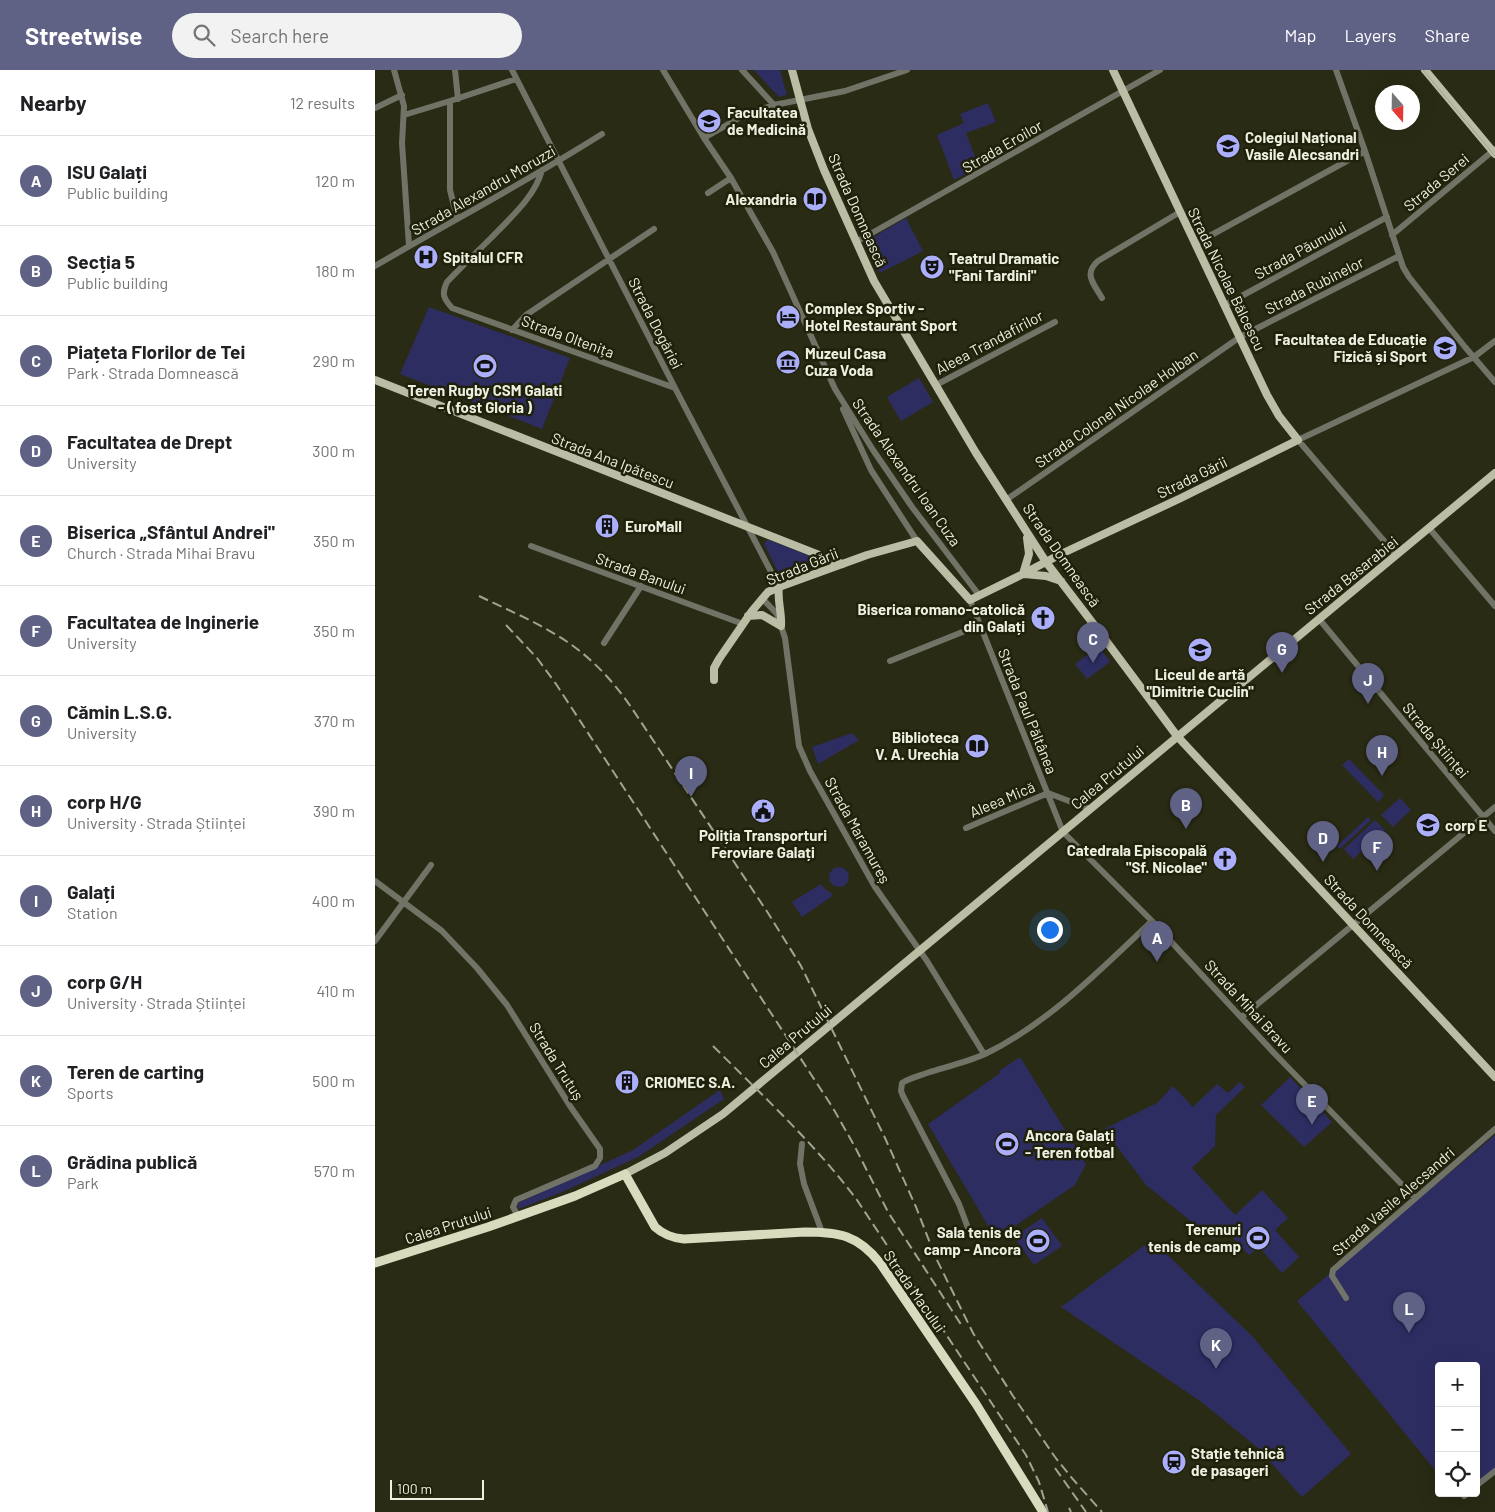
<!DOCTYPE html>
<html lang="en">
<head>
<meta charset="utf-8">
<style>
  :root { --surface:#fff; --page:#f2f2f2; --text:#202124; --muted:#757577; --line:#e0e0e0; --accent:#5f6185 }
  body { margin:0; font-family:Barlow,sans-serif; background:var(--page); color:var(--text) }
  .controls { position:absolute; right:15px; bottom:15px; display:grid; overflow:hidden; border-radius:5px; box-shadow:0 5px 20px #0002 }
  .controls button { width:45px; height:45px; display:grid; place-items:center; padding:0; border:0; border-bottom:1px solid var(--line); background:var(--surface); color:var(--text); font:25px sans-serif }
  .compass { position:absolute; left:1000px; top:15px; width:45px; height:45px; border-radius:50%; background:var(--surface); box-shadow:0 5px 20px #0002; rotate:160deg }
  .scale { position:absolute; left:15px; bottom:12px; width:94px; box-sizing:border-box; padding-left:5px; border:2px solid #edefe0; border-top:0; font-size:14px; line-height:18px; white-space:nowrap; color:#edefe0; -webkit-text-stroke:4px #20210a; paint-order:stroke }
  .you { position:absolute; left:674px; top:859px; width:18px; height:18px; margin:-12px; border:4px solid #fff; border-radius:50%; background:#1a73e8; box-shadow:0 0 0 8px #1a73e833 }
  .badge { display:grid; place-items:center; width:32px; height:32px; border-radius:50%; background:var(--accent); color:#fff; font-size:16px; font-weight:700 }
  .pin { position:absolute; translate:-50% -41px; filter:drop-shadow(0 1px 2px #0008) }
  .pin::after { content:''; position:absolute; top:26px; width:18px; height:15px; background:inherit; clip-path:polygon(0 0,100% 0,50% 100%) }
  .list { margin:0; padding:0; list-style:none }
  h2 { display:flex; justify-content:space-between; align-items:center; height:65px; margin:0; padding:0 20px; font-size:21px }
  h2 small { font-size:16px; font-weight:400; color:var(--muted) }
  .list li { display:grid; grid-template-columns:32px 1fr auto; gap:15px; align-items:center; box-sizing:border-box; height:90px; padding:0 20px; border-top:1px solid var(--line) }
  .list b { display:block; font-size:19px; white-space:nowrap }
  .list p { margin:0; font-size:16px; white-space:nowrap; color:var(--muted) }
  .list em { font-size:16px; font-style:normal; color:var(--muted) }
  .icon { flex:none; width:28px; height:28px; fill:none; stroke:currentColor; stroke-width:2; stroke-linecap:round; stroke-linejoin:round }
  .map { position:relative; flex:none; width:1120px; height:1442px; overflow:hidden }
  header { display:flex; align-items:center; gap:30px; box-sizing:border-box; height:70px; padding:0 25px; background:var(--accent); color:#fff }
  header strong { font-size:24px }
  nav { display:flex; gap:28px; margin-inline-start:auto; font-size:18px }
  .search { width:350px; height:45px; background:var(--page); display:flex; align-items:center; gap:12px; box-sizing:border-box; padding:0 18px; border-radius:28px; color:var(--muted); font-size:19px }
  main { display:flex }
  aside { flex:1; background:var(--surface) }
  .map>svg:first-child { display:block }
</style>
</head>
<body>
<header>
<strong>Streetwise</strong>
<div class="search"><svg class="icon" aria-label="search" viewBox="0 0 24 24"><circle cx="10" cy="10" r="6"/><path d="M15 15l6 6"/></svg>Search here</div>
<nav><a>Map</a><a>Layers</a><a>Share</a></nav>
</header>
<main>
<aside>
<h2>Nearby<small>12 results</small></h2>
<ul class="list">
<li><span class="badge">A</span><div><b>ISU Galați</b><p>Public building</p></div><em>120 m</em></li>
<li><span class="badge">B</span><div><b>Secția 5</b><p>Public building</p></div><em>180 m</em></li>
<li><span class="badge">C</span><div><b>Piațeta Florilor de Tei</b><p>Park · Strada Domnească</p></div><em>290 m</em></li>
<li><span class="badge">D</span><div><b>Facultatea de Drept</b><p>University</p></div><em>300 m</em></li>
<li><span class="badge">E</span><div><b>Biserica „Sfântul Andrei&quot;</b><p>Church · Strada Mihai Bravu</p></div><em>350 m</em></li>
<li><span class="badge">F</span><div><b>Facultatea de Inginerie</b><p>University</p></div><em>350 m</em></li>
<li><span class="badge">G</span><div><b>Cămin L.S.G.</b><p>University</p></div><em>370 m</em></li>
<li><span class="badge">H</span><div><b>corp H/G</b><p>University · Strada Științei</p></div><em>390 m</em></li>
<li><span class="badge">I</span><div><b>Galați</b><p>Station</p></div><em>400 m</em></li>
<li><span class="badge">J</span><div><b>corp G/H</b><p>University · Strada Științei</p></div><em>410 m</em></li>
<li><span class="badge">K</span><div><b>Teren de carting</b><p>Sports</p></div><em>500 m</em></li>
<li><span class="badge">L</span><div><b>Grădina publică</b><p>Park</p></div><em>570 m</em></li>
</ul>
</aside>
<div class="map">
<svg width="1120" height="1442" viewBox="0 0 1120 1442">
  <rect width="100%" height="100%" fill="#292b14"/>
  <!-- green -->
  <path fill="#2e2d62" d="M379,0H405L412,25L404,27Z
    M613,33L621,52L591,63L604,97L579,110L562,65L589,53L585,44Z
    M531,148L548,181L505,203L490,172Z
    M54,237L195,288L167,359L25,304Z
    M544,308L558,332L526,351L512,327Z
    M392,470H394L448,491L449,493L409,508H406L389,474Z
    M724,576L735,592L712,609L700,594Z
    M477,663L484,670L443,694L437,677Z
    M974,689L1009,725L1003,732L967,695Z
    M1025,728L1036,740L1018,757L1006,745Z
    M993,747L996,750L965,779L962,776Z
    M1000,750L1010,760L978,789L969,779Z
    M454 807a10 10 0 1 1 20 0a10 10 0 1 1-20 0Z
    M446,814L450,819L457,824L456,827L427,847L417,832Z
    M645,987L711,1094L700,1115L621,1169L553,1054L625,1003L624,1001Z
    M915,1007L957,1052L929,1077L886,1035Z
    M865,1012L870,1017L841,1045L840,1076L817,1098L860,1145L887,1120L913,1148L900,1160L924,1187L907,1203L884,1177L874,1185L848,1157L838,1169L771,1115L729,1059L782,1033L798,1016L818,1037L842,1014L853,1023Z
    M345,1020L349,1029L263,1087L185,1123L143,1139V1133L258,1080Z
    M1120,1065V1401L1101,1417V1296H1064V1405L922,1231Z
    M667,1148L687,1176L659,1195L639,1167Z
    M777,1170L878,1267L976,1384L927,1427L882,1377L825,1331L686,1237Z"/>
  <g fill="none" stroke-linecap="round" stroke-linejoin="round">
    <!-- minor -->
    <path stroke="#727367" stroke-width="6" d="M19,0L29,36L27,73L34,176
      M80,0L83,29
      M137,0L300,318L404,517
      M288,0L329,68L356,108L398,182L460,319L498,380L537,437L604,525
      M367,0L399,35
      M961,0L990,81L1028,197L1034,207L1090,277L1120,312
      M75,31V120L82,148
      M0,38L27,25
      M29,45L75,31L141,9
      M329,68L371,44L399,35L470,21L532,0
      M167,100C160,127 135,148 116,168C101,183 86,197 72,212C66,224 69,229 77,238L300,318
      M333,123L356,108
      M1017,165L1120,79
      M481,172L785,0
      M820,174L990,81
      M0,196C75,152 153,111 227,64
      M727,228C719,214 708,204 723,191L805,142
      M850,235L1012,147
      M137,260L151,245L279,159
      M561,315L680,252
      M468,339L496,400L542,471
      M631,430L865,267L1024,186
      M1054,458L1120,536
      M156,476L368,554
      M1021,485L923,370L1099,287L1120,271
      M387,528L402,544L410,568L424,676L435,701L500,817L552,891L609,984
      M595,530L688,762L777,851L900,984L1040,1128
      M944,549L1120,761
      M229,573L266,516
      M515,591L605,555
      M591,758L673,723L715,739
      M0,811L67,861L102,898L132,935L195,1036L225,1079V1088L220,1096L141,1130L138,1137L143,1146
      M0,871L56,795
      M867,947L1120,737
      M427,1074L425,1094L429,1114L447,1162
      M593,1158L584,1134L528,1026L526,1021L527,1013C535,1008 544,1006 552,1003C571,997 592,992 610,984C674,953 726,899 777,851
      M971,1228L957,1206L958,1200L1120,1059
      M1101,1416L1120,1401
      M1089,1426L1093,1423"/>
    <!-- major -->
    <path stroke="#bbbda5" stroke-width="8" d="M417,0L433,59L449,100L499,211L601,383L671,492L723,560L802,666L1120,1007
      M1050,0L1120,84
      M0,310L467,494
      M648,504L654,484L652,468
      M649,504L671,506L686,511
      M373,546L387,545L406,556C407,542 402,530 404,517
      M339,610V598L344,589L377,541L393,522L404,517L492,485L542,471L595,530L648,504L686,484L806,428L923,370L904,346L892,325L738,0
      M250,1104L290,1083L348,1044L1120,403"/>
    <!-- highway -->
    <path stroke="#d8dbbe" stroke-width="9" d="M0,1193L113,1157L200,1126L250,1104L280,1157C289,1165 297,1168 309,1169L430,1162C464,1162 483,1165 505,1193L601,1334L668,1442"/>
    <!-- tram -->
    <path stroke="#a2a492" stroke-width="1" d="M1048,0L1120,86"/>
    <!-- rail -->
    <path stroke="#a2a492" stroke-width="2" stroke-dasharray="10 5" stroke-linecap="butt" d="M104,526C133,540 164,553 191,571C218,589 240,613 258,640L393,843L426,896L510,1068L541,1137L560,1186L598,1263L638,1326L680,1387L696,1407L727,1442
      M131,555L162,588L181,614L458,1038L480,1077L513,1142L587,1256
      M338,976C388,1026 440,1074 482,1130L651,1385L664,1412L673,1442
      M680,1398L711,1442
      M694,1438L696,1442"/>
  </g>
  <!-- icons -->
  <defs>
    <symbol id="university-disc" viewBox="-11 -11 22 22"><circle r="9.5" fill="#abaffb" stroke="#20210a"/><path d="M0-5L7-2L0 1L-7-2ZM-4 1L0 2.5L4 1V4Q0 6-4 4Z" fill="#111"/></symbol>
    <symbol id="library-disc" viewBox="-11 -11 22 22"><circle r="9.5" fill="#abaffb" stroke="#20210a"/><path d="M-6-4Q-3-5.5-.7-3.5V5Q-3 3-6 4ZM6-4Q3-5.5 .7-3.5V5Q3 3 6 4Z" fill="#111"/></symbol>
    <symbol id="hospital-disc" viewBox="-11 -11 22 22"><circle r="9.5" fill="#abaffb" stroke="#20210a"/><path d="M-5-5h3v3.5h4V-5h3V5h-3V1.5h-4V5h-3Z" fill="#111"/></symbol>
    <symbol id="theatre-disc" viewBox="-11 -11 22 22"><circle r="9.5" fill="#abaffb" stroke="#20210a"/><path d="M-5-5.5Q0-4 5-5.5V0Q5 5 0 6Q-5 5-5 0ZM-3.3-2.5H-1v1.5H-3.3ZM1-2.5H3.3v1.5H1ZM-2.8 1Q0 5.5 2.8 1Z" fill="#111"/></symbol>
    <symbol id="hotel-disc" viewBox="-11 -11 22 22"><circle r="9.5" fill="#abaffb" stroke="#20210a"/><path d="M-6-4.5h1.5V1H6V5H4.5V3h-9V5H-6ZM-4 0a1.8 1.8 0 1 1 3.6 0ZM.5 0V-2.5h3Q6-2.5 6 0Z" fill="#111"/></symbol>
    <symbol id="museum-disc" viewBox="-11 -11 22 22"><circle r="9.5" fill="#abaffb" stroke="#20210a"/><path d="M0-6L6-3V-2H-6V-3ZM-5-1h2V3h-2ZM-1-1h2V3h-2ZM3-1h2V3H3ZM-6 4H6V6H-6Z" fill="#111"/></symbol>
    <symbol id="stadium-disc" viewBox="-11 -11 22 22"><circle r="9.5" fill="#abaffb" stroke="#20210a"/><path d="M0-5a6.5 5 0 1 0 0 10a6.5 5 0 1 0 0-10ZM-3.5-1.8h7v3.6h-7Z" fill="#111"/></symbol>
    <symbol id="building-disc" viewBox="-11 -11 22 22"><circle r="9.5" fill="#abaffb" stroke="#20210a"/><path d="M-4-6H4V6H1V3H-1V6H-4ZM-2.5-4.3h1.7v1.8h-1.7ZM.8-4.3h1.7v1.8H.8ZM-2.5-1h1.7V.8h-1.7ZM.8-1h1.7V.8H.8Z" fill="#111"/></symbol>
    <symbol id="church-disc" viewBox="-11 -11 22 22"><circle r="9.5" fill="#abaffb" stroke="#20210a"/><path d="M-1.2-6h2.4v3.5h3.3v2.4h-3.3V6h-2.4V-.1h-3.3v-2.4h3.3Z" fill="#111"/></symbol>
    <symbol id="civic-disc" viewBox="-11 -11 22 22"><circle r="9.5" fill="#abaffb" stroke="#20210a"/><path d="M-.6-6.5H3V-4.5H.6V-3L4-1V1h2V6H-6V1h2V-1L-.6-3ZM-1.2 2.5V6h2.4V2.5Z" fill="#111"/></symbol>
    <symbol id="station-disc" viewBox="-11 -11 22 22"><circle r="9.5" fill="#abaffb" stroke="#20210a"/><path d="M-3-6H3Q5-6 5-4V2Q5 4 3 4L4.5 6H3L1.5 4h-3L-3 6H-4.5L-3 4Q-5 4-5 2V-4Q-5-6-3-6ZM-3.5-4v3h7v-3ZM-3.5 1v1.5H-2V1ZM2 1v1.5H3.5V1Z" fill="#111"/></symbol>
  </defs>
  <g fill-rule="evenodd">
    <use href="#university-disc" x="320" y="37" width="28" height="28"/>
    <use href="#university-disc" x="839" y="62" width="28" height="28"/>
    <use href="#library-disc" x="426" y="115" width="28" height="28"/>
    <use href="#hospital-disc" x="37" y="173" width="28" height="28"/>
    <use href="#theatre-disc" x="543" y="183" width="28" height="28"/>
    <use href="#hotel-disc" x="399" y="233" width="28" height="28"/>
    <use href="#university-disc" x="1056" y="264" width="28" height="28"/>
    <use href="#museum-disc" x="399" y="278" width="28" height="28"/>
    <use href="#stadium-disc" x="96" y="282" width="28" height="28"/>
    <use href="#building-disc" x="218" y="442" width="28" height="28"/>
    <use href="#church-disc" x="654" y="534" width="28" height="28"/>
    <use href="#university-disc" x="811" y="566" width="28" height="28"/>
    <use href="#library-disc" x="588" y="662" width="28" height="28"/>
    <use href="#civic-disc" x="374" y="727" width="28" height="28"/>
    <use href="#university-disc" x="1039" y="741" width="28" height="28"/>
    <use href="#church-disc" x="836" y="775" width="28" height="28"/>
    <use href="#building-disc" x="238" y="998" width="28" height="28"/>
    <use href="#stadium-disc" x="618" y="1060" width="28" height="28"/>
    <use href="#stadium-disc" x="869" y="1154" width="28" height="28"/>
    <use href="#stadium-disc" x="649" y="1157" width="28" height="28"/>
    <use href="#station-disc" x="785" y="1378" width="28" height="28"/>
  </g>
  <g text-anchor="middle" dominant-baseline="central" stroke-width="5" stroke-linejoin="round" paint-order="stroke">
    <!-- poi labels -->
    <g font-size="15" font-weight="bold" fill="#edefe0" stroke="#20210a" text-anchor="start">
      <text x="352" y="42">Facultatea<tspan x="352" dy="17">de Medicină</tspan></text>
      <text x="870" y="67">Colegiul Național<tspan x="870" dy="17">Vasile Alecsandri</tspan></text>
      <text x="422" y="129" text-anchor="end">Alexandria</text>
      <text x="68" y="187">Spitalul CFR</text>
      <text x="574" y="188">Teatrul Dramatic<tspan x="574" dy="17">"Fani Tardini"</tspan></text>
      <text x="430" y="238">Complex Sportiv -<tspan x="430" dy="17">Hotel Restaurant Sport</tspan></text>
      <text x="1052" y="269" text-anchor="end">Facultatea de Educație<tspan x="1052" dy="17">Fizică și Sport</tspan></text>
      <text x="430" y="283">Muzeul Casa<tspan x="430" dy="17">Cuza Voda</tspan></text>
      <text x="110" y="320" text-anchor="middle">Teren Rugby CSM Galati<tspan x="110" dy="17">- ( fost Gloria )</tspan></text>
      <text x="250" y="456">EuroMall</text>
      <text x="650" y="539" text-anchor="end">Biserica romano-catolică<tspan x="650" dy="17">din Galați</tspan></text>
      <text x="825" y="604" text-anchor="middle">Liceul de artă<tspan x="825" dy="17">"Dimitrie Cuclin"</tspan></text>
      <text x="584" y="667" text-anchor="end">Biblioteca<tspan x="584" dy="17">V. A. Urechia</tspan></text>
      <text x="1070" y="755">corp E</text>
      <text x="388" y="765" text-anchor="middle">Poliția Transporturi<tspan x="388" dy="17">Feroviare Galați</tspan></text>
      <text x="832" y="780" text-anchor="end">Catedrala Episcopală<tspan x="832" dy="17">"Sf. Nicolae"</tspan></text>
      <text x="270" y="1012">CRIOMEC S.A.</text>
      <text x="650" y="1065">Ancora Galați<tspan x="650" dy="17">- Teren fotbal</tspan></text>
      <text x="866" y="1159" text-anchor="end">Terenuri<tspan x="866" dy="17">tenis de camp</tspan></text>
      <text x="646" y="1162" text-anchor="end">Sala tenis de<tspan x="646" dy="17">camp - Ancora</tspan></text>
      <text x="816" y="1383">Stație tehnică<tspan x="816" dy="17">de pasageri</tspan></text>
    </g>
    <!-- street labels -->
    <g font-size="15" fill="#edefe0" stroke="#20210a">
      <text transform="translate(627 76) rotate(-30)">Strada Eroilor</text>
      <text transform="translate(1061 112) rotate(-40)">Strada Serei</text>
      <text transform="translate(108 120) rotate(-30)">Strada Alexandru Moruzzi</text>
      <text transform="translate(483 140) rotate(66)">Strada Domnească</text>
      <text transform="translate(925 180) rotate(-29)">Strada Păunului</text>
      <text transform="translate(852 209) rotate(64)">Strada Nicolae Bălcescu</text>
      <text transform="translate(939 215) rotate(-27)">Strada Rubinelor</text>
      <text transform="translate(281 253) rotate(63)">Strada Dogăriei</text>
      <text transform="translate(193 266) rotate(20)">Strada Oltenița</text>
      <text transform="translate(614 272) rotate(-28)">Aleea Trandafirilor</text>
      <text transform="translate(741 338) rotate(-35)">Strada Colonel Nicolae Holban</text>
      <text transform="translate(238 390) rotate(21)">Strada Ana Ipătescu</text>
      <text transform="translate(532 402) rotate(55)">Strada Alexandru Ioan Cuza</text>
      <text transform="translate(817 407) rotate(-26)">Strada Gării</text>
      <text transform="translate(687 485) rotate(55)">Strada Domnească</text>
      <text transform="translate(427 496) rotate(-22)">Strada Gării</text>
      <text transform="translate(266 503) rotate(20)">Strada Banului</text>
      <text transform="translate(976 505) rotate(-39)">Strada Basarabiei</text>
      <text transform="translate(653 641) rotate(68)">Strada Paul Păltânea</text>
      <text transform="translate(1061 670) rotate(50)">Strada Științei</text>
      <text transform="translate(732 707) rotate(-40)">Calea Prutului</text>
      <text transform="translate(627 729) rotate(-23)">Aleea Mică</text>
      <text transform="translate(483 760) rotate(61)">Strada Maramureș</text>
      <text transform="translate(994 851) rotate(47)">Strada Domnească</text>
      <text transform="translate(874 936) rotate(47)">Strada Mihai Bravu</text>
      <text transform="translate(420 966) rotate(-40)">Calea Prutului</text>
      <text transform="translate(182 991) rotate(58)">Strada Trutuș</text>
      <text transform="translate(1018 1131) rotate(-41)">Strada Vasile Alecsandri</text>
      <text transform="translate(73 1155) rotate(-18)">Calea Prutului</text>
      <text transform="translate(540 1221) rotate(55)">Strada Macului</text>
    </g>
  </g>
</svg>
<div class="controls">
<button>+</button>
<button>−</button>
<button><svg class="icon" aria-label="locate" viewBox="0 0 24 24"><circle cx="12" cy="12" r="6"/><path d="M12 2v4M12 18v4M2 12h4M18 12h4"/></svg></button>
</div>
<svg class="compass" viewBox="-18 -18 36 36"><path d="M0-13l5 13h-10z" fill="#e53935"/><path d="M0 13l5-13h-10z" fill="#757577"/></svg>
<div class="scale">100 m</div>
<div class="you"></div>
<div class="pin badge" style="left:782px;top:892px">A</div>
<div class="pin badge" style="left:811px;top:759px">B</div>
<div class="pin badge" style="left:718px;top:593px">C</div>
<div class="pin badge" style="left:948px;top:792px">D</div>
<div class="pin badge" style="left:937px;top:1055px">E</div>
<div class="pin badge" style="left:1002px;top:801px">F</div>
<div class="pin badge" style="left:907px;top:603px">G</div>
<div class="pin badge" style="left:1007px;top:706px">H</div>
<div class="pin badge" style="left:316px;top:727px">I</div>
<div class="pin badge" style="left:993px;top:634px">J</div>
<div class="pin badge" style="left:841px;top:1299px">K</div>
<div class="pin badge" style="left:1034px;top:1263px">L</div>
</div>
</main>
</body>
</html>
